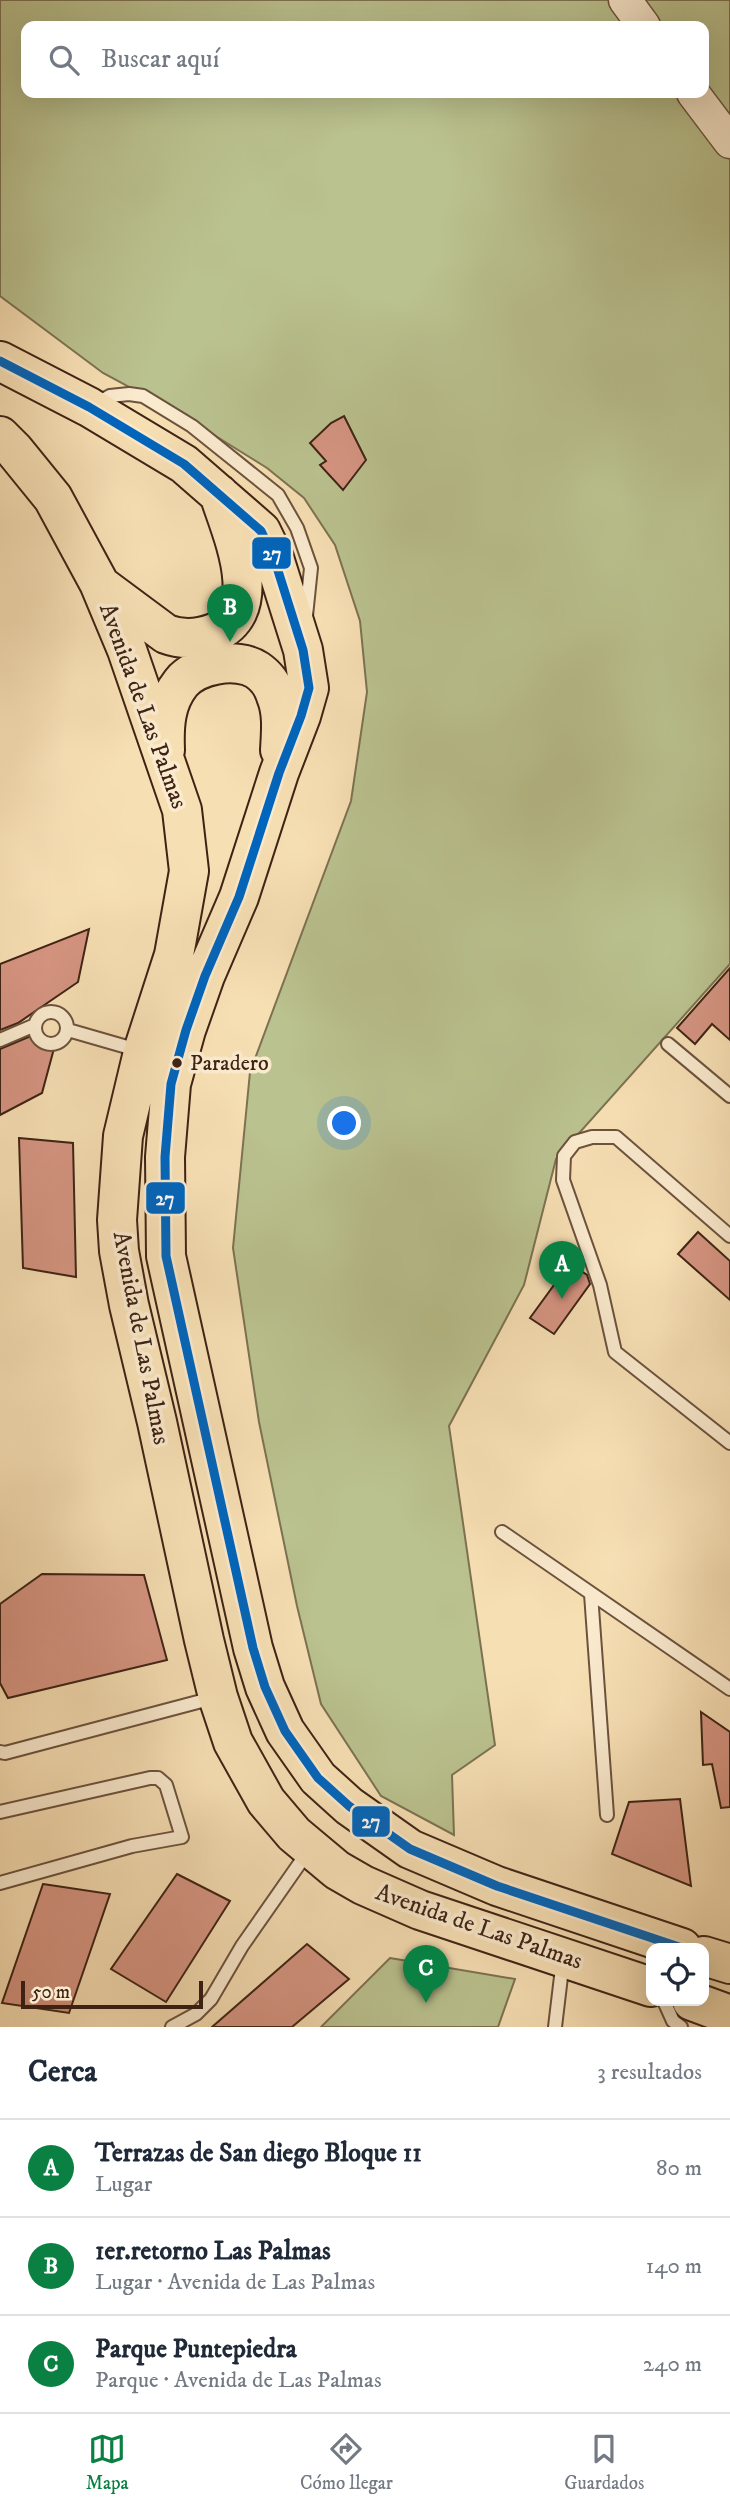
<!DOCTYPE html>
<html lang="es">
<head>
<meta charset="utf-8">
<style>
  :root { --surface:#fff; --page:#f2f2f3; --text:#1f2937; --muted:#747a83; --line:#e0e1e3; --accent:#0b8043 }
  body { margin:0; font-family:"IM FELL DW Pica",serif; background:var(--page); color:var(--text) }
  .controls { position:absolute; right:21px; bottom:21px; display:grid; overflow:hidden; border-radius:14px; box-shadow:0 7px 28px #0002 }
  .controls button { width:63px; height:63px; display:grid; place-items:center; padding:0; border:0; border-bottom:2px solid var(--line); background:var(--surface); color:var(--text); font:35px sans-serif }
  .scale { position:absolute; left:21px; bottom:18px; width:182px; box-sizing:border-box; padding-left:7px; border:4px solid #3e2315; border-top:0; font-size:19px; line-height:24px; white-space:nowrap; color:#3e2315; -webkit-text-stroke:5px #faeace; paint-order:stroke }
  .you { position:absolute; left:345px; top:1124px; width:24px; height:24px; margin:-18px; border:5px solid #fff; border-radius:50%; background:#1a73e8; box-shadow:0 0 0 10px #1a73e833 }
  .badge { display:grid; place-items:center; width:46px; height:46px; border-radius:50%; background:var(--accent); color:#fff; font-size:23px; font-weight:700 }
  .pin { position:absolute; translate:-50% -58px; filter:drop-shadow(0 2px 4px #0008) }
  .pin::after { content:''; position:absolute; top:37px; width:24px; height:21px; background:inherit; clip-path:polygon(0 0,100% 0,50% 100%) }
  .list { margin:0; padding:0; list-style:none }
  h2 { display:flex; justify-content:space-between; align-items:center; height:91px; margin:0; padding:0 28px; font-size:30px }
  h2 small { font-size:23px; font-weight:400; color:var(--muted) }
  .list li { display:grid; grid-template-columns:46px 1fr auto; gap:21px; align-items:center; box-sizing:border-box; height:98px; padding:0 28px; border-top:2px solid var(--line) }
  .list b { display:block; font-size:26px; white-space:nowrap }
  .list p { margin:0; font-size:23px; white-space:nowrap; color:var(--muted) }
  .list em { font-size:23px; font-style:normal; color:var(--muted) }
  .icon { flex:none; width:38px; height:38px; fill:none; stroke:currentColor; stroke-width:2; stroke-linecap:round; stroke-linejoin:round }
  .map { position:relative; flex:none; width:730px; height:2027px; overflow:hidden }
  .search { position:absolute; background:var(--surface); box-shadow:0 7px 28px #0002; left:21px; right:21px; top:21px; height:77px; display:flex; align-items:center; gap:18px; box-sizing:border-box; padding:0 24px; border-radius:14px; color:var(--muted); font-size:26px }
  .sheet { height:385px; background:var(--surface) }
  nav { display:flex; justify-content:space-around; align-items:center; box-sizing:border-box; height:98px; border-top:2px solid var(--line); background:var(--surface); font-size:19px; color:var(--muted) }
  nav a { display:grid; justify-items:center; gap:4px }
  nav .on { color:var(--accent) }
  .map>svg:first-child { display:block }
</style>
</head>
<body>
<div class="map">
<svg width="730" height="2027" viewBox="0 0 730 2027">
  <rect width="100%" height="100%" fill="#f7dfb4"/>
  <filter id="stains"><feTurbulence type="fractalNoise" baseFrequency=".00286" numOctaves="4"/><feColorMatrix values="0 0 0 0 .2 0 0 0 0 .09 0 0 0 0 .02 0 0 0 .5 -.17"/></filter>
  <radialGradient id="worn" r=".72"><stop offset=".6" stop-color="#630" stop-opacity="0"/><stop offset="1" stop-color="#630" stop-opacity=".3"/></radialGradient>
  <!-- green -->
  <path fill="#bac28f" stroke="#7c7252" stroke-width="2" fill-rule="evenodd" d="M0,0H730V964L556,1159L524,1285L449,1426L495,1745L452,1775L454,1835L381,1796L321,1704L297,1606L259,1422L233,1248L250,1072L351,801L367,692L360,621L335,545L304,498L267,468L185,417L103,373L0,296ZM26,26H704V93H26Z
    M390,1958L515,1979L498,2027H321Z"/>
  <!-- building -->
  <path fill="#d69582" stroke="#3e2315" stroke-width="2" d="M344,416L366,460L343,490L320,465L326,461L310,443L331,423Z
    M89,929L78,982L18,1023L0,1030V964Z
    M730,968V1040L712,1024L695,1044L677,1028Z
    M38,1033L56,1041L42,1093L0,1115V1049Z
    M19,1138L73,1143L76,1277L23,1268Z
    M698,1232L730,1261V1300L678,1254Z
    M570,1263L587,1275L590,1284L554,1334L530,1318Z
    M42,1574L144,1575L167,1660L8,1698L0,1683V1604Z
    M701,1712L730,1732V1807L721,1808L712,1764L703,1765Z
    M680,1799L691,1886L612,1854L629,1802Z
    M177,1874L230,1901L166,2002L111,1969Z
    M43,1884L110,1894L69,2013L2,2003Z
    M307,1944L349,1979L292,2027H212Z"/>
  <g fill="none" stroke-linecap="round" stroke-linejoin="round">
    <defs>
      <path id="service" d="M96,404L110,396L129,394L143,396L192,426L278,495L297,528L311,568L306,616
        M35 1028a16 16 0 1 1 32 0a16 16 0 1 1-32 0Z
        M68,1030L127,1047L141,1048
        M0,1040L35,1025
        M668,1044L730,1096
        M730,1236L616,1137H592L575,1142L564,1156L563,1180L600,1285L615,1352L730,1443
        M502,1532L730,1689
        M591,1594L607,1815
        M0,1752L5,1753L213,1698
        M0,1812L150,1778H158L166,1785L182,1837L132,1846L0,1883
        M664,2001L673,2021L681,2027
        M172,2027L196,2014L211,1999L242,1946L309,1850
        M555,2027L563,1960"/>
      <path id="tertiary" d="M625,0L644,26
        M693,93L730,142"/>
      <path id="primary" d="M0,361L89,407L184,464L261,531L274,558L303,650L309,688L301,716L279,773L239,897L205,976L186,1030L171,1084L165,1157L166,1256L253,1648L265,1687L285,1731L318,1778L349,1806L410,1849L497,1886L682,1948
        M0,436L14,450L53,498L99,583L127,650L182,810L189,871L174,955L144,1048L123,1136L117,1220L119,1251L129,1305L157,1422L204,1640L218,1697L233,1742L266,1801L294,1834L337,1870L363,1885L420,1910L651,1987
        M100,585L166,634C182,640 198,639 214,633C268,611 231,532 219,494
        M165,750C164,726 165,703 181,683C196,664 237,657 257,670C266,676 273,686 276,696C283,713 281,732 280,750
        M704,1956L730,1964
        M692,2001L730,2015"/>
    </defs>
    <!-- service casing -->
    <use href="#service" stroke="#6c523d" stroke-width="16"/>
    <!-- tertiary casing -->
    <use href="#tertiary" stroke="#6c523d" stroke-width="35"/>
    <!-- primary casing -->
    <use href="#primary" stroke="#3e2315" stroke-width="42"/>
    <!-- service -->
    <use href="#service" stroke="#faeace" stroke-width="12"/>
    <!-- tertiary -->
    <use href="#tertiary" stroke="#faeace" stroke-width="32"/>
    <!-- primary -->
    <use href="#primary" stroke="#f7dfb4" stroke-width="38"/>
    <defs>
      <path id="bus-1" d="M0,361L89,407L184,464L261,531L274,558L303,650L309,688L301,716L279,773L239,897L205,976L186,1030L171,1084L165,1157L166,1256L253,1648L265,1687L285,1731L318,1778L349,1806L410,1849L497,1886L682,1948"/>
    </defs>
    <!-- bus-1 casing -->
    <use href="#bus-1" stroke="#faeace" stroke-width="14"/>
    <!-- bus-1 -->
    <use href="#bus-1" stroke="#0065bd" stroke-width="9"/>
  </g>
  <!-- markers -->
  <circle fill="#3e2315" stroke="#faeace" stroke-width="2.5" cx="177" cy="1063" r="6"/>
  <g text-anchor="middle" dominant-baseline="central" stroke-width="7" stroke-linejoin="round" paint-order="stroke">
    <!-- bus labels -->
    <g font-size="22" fill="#3e2315" stroke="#faeace" text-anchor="start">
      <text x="190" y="1063">Paradero</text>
    </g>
    <!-- street labels -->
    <g font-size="24" fill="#3e2315" stroke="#faeace">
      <text transform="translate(143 706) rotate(70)">Avenida de Las Palmas</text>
      <text transform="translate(141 1338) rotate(79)">Avenida de Las Palmas</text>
      <text transform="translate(479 1927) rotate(19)">Avenida de Las Palmas</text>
    </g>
  </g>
  <g stroke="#faeace" stroke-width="2.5">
    <rect x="251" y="536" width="41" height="34" rx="7" fill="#0065bd"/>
    <rect x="145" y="1181" width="41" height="34" rx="7" fill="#0065bd"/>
    <rect x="351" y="1805" width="40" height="33" rx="7" fill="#0065bd"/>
  </g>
  <g font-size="19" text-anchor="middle" font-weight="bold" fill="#fff">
    <text x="272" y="560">27</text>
    <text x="165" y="1205">27</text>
    <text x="371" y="1828">27</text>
  </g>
  <rect width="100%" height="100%" filter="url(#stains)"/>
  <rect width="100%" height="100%" fill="url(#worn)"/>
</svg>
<div class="controls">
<button><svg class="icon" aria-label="locate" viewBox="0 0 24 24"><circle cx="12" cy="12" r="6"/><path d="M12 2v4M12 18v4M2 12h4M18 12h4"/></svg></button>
</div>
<div class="scale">50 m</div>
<div class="you"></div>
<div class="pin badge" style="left:562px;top:1299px">A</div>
<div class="pin badge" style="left:230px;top:642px">B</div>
<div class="pin badge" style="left:426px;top:2003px">C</div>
<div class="search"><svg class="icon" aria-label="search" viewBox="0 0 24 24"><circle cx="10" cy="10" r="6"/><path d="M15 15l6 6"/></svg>Buscar aquí</div>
</div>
<section class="sheet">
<h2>Cerca<small>3 resultados</small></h2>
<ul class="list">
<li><span class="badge">A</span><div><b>Terrazas de San diego Bloque 11</b><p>Lugar</p></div><em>80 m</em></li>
<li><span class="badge">B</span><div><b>1er.retorno Las Palmas</b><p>Lugar · Avenida de Las Palmas</p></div><em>140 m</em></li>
<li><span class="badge">C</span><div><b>Parque Puntepiedra</b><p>Parque · Avenida de Las Palmas</p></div><em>240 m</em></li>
</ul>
</section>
<nav>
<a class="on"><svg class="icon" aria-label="map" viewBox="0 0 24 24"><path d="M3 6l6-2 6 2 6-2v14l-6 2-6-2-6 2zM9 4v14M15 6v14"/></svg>Mapa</a>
<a><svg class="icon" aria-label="directions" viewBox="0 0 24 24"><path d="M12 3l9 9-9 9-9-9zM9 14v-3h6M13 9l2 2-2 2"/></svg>Cómo llegar</a>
<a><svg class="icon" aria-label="saved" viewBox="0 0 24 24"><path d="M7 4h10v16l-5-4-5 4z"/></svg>Guardados</a>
</nav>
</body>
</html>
